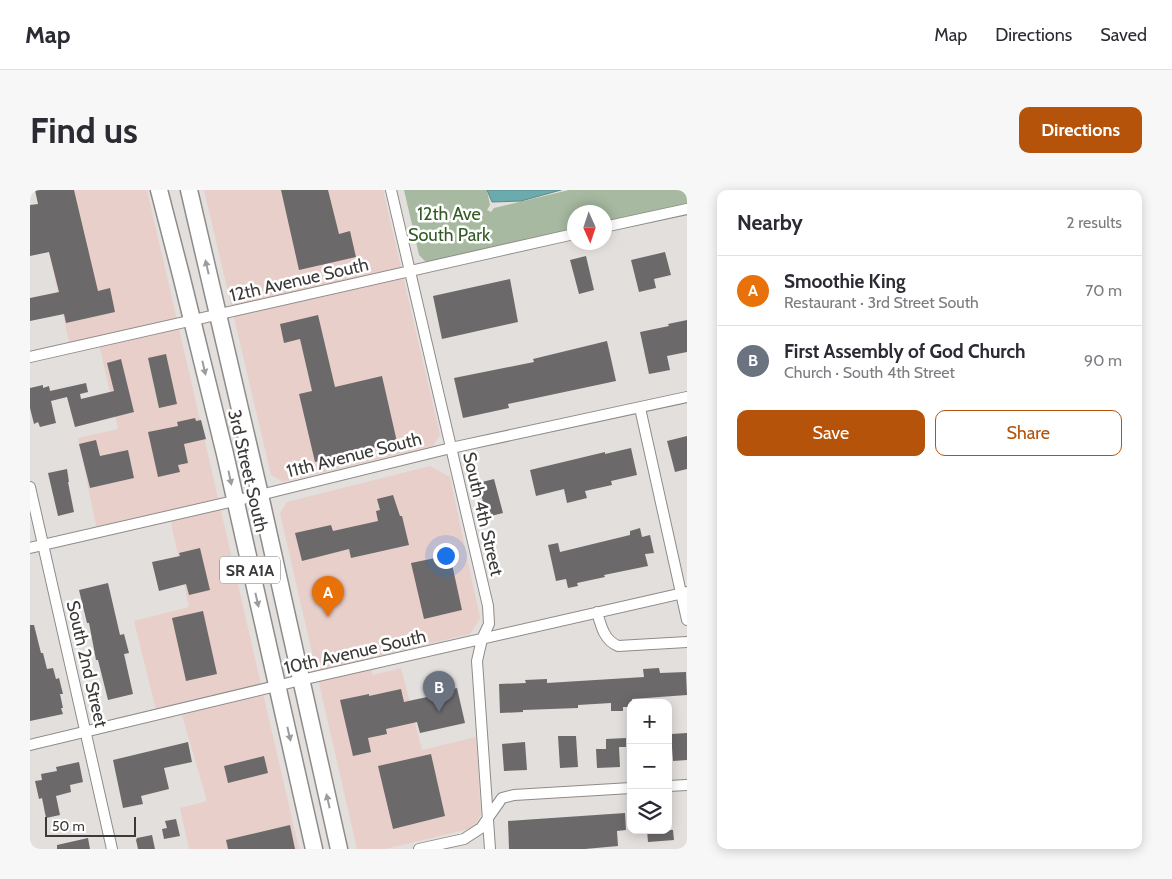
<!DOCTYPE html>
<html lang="en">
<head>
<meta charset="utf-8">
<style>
  :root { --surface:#fff; --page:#f7f7f7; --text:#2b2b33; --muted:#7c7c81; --line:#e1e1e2; --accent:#b45309 }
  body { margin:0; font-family:Cabin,sans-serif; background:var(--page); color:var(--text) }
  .controls { position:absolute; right:15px; bottom:15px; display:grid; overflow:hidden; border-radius:10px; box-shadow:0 2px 12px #0003 }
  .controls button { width:45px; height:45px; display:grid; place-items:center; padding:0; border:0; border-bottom:1px solid var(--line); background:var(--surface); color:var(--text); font:25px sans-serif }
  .compass { position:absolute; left:537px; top:15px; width:45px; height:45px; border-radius:50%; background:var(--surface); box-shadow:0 2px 12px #0003; rotate:177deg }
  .scale { position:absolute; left:15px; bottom:12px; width:91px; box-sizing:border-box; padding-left:5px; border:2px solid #3b3a39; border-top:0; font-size:14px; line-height:18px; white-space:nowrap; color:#3b3a39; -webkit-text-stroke:4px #fff; paint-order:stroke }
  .you { position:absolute; left:415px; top:365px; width:18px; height:18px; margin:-12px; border:4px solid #fff; border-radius:50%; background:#1a73e8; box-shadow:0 0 0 8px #1a73e833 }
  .badge { display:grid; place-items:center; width:32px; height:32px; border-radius:50%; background:var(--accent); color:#fff; font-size:16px; font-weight:700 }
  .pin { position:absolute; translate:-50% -41px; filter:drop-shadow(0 1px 2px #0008) }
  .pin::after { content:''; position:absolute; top:26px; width:18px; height:15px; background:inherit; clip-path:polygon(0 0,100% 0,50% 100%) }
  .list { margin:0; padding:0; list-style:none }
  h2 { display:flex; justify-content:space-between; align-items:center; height:65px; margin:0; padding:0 20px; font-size:21px }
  h2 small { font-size:16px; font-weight:400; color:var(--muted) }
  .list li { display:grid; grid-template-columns:32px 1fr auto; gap:15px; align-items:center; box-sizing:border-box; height:70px; padding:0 20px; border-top:1px solid var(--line) }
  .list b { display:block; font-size:19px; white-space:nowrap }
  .list p { margin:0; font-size:16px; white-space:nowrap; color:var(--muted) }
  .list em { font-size:16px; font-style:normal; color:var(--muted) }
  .actions { display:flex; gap:10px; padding:15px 20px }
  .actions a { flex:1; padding:11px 0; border:1px solid var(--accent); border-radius:10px; text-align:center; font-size:18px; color:var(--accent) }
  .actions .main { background:var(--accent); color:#fff }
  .icon { flex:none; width:28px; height:28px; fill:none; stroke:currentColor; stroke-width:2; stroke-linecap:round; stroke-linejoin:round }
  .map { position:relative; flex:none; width:657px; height:659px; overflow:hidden; border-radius:10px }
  header { display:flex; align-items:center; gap:30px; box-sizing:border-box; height:70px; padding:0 25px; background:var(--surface); border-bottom:1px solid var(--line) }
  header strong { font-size:24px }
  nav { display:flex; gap:28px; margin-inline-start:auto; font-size:18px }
  .intro { display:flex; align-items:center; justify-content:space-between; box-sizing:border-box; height:120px; padding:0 30px }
  h1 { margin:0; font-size:35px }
  .button { padding:12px 22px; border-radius:10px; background:var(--accent); color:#fff; font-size:18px; font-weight:700 }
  main { display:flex; gap:30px; padding:0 30px }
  aside { flex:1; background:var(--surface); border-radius:10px; box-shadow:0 2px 12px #0003 }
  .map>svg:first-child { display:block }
</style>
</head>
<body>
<header>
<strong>Map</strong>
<nav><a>Map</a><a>Directions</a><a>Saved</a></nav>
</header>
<div class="intro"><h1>Find us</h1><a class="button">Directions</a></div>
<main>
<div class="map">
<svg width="657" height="659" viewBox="0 0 657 659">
  <rect width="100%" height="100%" fill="#e2dfdd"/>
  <!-- commercial -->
  <path fill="#e9cfca" d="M5,0H117L269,659H159L150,618L177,611L150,518L127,524L104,431L159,417L140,328L68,345L48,248L88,239L68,149L40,156Z
    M174,0H353L410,245L403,256L253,292L241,285Z
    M400,276L420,287L450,428L440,444L339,468L343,485L371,478L392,560L446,547L451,625L443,638L355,659H327L250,323L257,312Z"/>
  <!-- green -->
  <path fill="#a7baa1" d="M374,0H457L460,15L457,20L461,22L464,18L539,0H657V16L575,34L574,22H544V41L398,74L389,65Z"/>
  <!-- water -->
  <path fill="#6cabad" stroke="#5d898a" d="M457,0H531L491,11L462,12Z"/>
  <!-- building -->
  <path fill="#6c696a" d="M5,0H44L68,101L80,98L85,122L36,133L34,124L0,131V108L29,102L19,62L0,66V15L8,14Z
    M251,0H298L309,44L320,41L326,67L269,80Z
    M635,62L641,85L624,89L626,98L609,102L601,70Z
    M556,66L564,100L549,104L540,70Z
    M480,89L488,132L412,149L403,106Z
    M288,125L305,197L352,186L367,252L285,272L269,204L282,201L270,149L254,153L250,134Z
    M657,130V162L637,166L640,180L619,184L610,142L639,136L638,134Z
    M577,151L586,191L478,214L479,218L433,228L424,188L504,172L503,169Z
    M136,164L147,214L129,218L118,168Z
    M91,169L104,222L45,237L37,207L21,211L26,233L10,237L8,232L4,234L0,218V198L13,195V198L19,196L20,201L56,193L58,202L50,204L51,209L84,201L77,173Z
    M165,228L166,231L171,230L176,249L154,254L158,273L148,275L150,282L128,287L118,242L148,236L147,232Z
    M657,246V279L645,282L637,251Z
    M66,250L70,266L98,260L104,288L60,298L49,254Z
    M601,258L607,285L581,291L582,295L555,301L557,308L537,313L534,299L506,306L500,280L575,262V264Z
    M37,279L39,292H38L44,322L28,326L18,283Z
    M464,289L473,323L457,327L448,293Z
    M363,305L370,326H372L379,355L321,368L319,359L272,371L265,343L301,335L303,341L348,331L346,321L350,320L347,309Z
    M610,338L612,347L620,345L624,363L615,364L618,376L574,385L575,387L547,393L548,396L538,398L536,389L526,391L518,355L528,353L530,362L600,345V341Z
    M170,358L180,400L159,405L156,394L129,401L122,372L150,366L149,363Z
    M420,365L432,420L394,429L381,373Z
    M78,393L90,445L94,444L99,463L94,464L103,504L78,510L68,470H66L59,433H57L49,400Z
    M173,421L187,484L156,491L142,428Z
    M0,435H4L11,463H13L17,479L23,478L26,489L29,488L33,504H30L33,518H31L33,524L0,531Z
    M629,478L630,483L656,482L657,505L602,509L601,517H593V521H581V513L548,515V518L493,520V522L470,523L469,494L496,493L495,490L517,489V493L614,487L613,479Z
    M427,498L435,533L390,543L387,532L356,539L357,544L338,548L341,562L323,566L310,510L339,504V506L371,499L374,512L397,507L412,515L409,502Z
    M657,543V570L643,571L641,544Z
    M528,546H546L548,577L530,578Z
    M596,548V557H589L590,577L567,578L566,559H576V549Z
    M158,552L162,572L134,578L139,599L111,606L113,614L93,618L83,570Z
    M495,552L497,580L474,581L472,554Z
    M401,564L415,626L363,639L348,576Z
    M234,566L238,583L198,593L194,576Z
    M49,572L53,592L40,595L41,602L26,606L30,625L16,628L12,608L9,609L5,591L12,590L11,584L27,581L26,577Z
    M595,623L596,640L587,641L588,656L555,659H479L478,631Z
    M146,629L150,646L134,649L132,639L137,638L135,631Z
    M260,635L265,659H198L196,650Z
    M617,640H643L644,650L618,652Z
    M122,645L125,659H108L106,650L107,648Z
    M58,648L60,659H27V655Z"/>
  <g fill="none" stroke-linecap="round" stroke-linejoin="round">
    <defs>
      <path id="minor" d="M361,0L458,416L459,434L452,449L447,471L460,659
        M574,37L657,19
        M0,167L544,44
        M610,218L657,430
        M0,297L82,659
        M0,358L230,305L421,258L657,207
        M567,422C571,436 574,450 588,456L657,452
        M0,555L271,490L657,402
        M638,596L657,595
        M389,659L434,649L451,638L472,608L484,605L601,598"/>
      <path id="primary" d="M129,0L151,85L195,264L284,659
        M159,0L230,305L309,659"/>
    </defs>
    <!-- minor casing -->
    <use href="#minor" stroke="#8e8c8a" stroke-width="12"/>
    <!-- primary casing -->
    <use href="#primary" stroke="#8e8c8a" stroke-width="19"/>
    <!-- minor -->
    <use href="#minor" stroke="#fff" stroke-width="10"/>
    <!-- primary -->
    <use href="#primary" stroke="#fff" stroke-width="16"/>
  </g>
  <!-- one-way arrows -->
  <defs><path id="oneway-solid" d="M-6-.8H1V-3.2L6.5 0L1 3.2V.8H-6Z" transform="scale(1.25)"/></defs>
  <g fill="#9d9c9c">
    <use href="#oneway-solid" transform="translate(177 77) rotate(-103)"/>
    <use href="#oneway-solid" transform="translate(174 178) rotate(77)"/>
    <use href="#oneway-solid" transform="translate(200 288) rotate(78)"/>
    <use href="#oneway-solid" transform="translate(227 410) rotate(77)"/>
    <use href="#oneway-solid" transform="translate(259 544) rotate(77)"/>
    <use href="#oneway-solid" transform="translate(298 611) rotate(-103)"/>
  </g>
  <g text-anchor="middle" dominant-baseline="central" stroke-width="5" stroke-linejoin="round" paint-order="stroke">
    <!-- shield labels -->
    <rect fill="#fff" stroke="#767574" stroke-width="1" x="190" y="366.5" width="60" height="27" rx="4"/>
    <g font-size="16" font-weight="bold" fill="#3b3a39">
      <text x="220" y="380">SR A1A</text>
    </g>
    <!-- park labels -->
    <g font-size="18" fill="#335b24" stroke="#fff">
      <text x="419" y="24">12th Ave<tspan x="419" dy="21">South Park</tspan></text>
    </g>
    <!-- street labels -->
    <g font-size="18" fill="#3b3a39" stroke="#fff">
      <text transform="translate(269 90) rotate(-13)">12th Avenue South</text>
      <text transform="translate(324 265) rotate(-14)">11th Avenue South</text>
      <text transform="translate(218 281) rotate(77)">3rd Street South</text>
      <text transform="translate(453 324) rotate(77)">South 4th Street</text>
      <text transform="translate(325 462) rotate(-13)">10th Avenue South</text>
      <text transform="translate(57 474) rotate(77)">South 2nd Street</text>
    </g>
  </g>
</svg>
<div class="controls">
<button>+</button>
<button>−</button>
<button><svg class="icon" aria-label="layers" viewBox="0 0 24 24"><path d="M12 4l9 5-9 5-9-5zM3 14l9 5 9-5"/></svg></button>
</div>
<svg class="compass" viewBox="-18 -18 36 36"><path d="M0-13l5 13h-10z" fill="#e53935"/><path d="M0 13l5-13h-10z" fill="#7c7c81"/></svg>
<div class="scale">50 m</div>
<div class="you"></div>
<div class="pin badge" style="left:298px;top:427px;background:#e8710a">A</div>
<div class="pin badge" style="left:409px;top:522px;background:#6b7280">B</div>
</div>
<aside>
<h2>Nearby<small>2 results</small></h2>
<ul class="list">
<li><span class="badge" style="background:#e8710a">A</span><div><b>Smoothie King</b><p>Restaurant · 3rd Street South</p></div><em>70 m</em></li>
<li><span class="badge" style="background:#6b7280">B</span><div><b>First Assembly of God Church</b><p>Church · South 4th Street</p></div><em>90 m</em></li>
</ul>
<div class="actions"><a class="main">Save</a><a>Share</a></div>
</aside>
</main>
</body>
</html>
